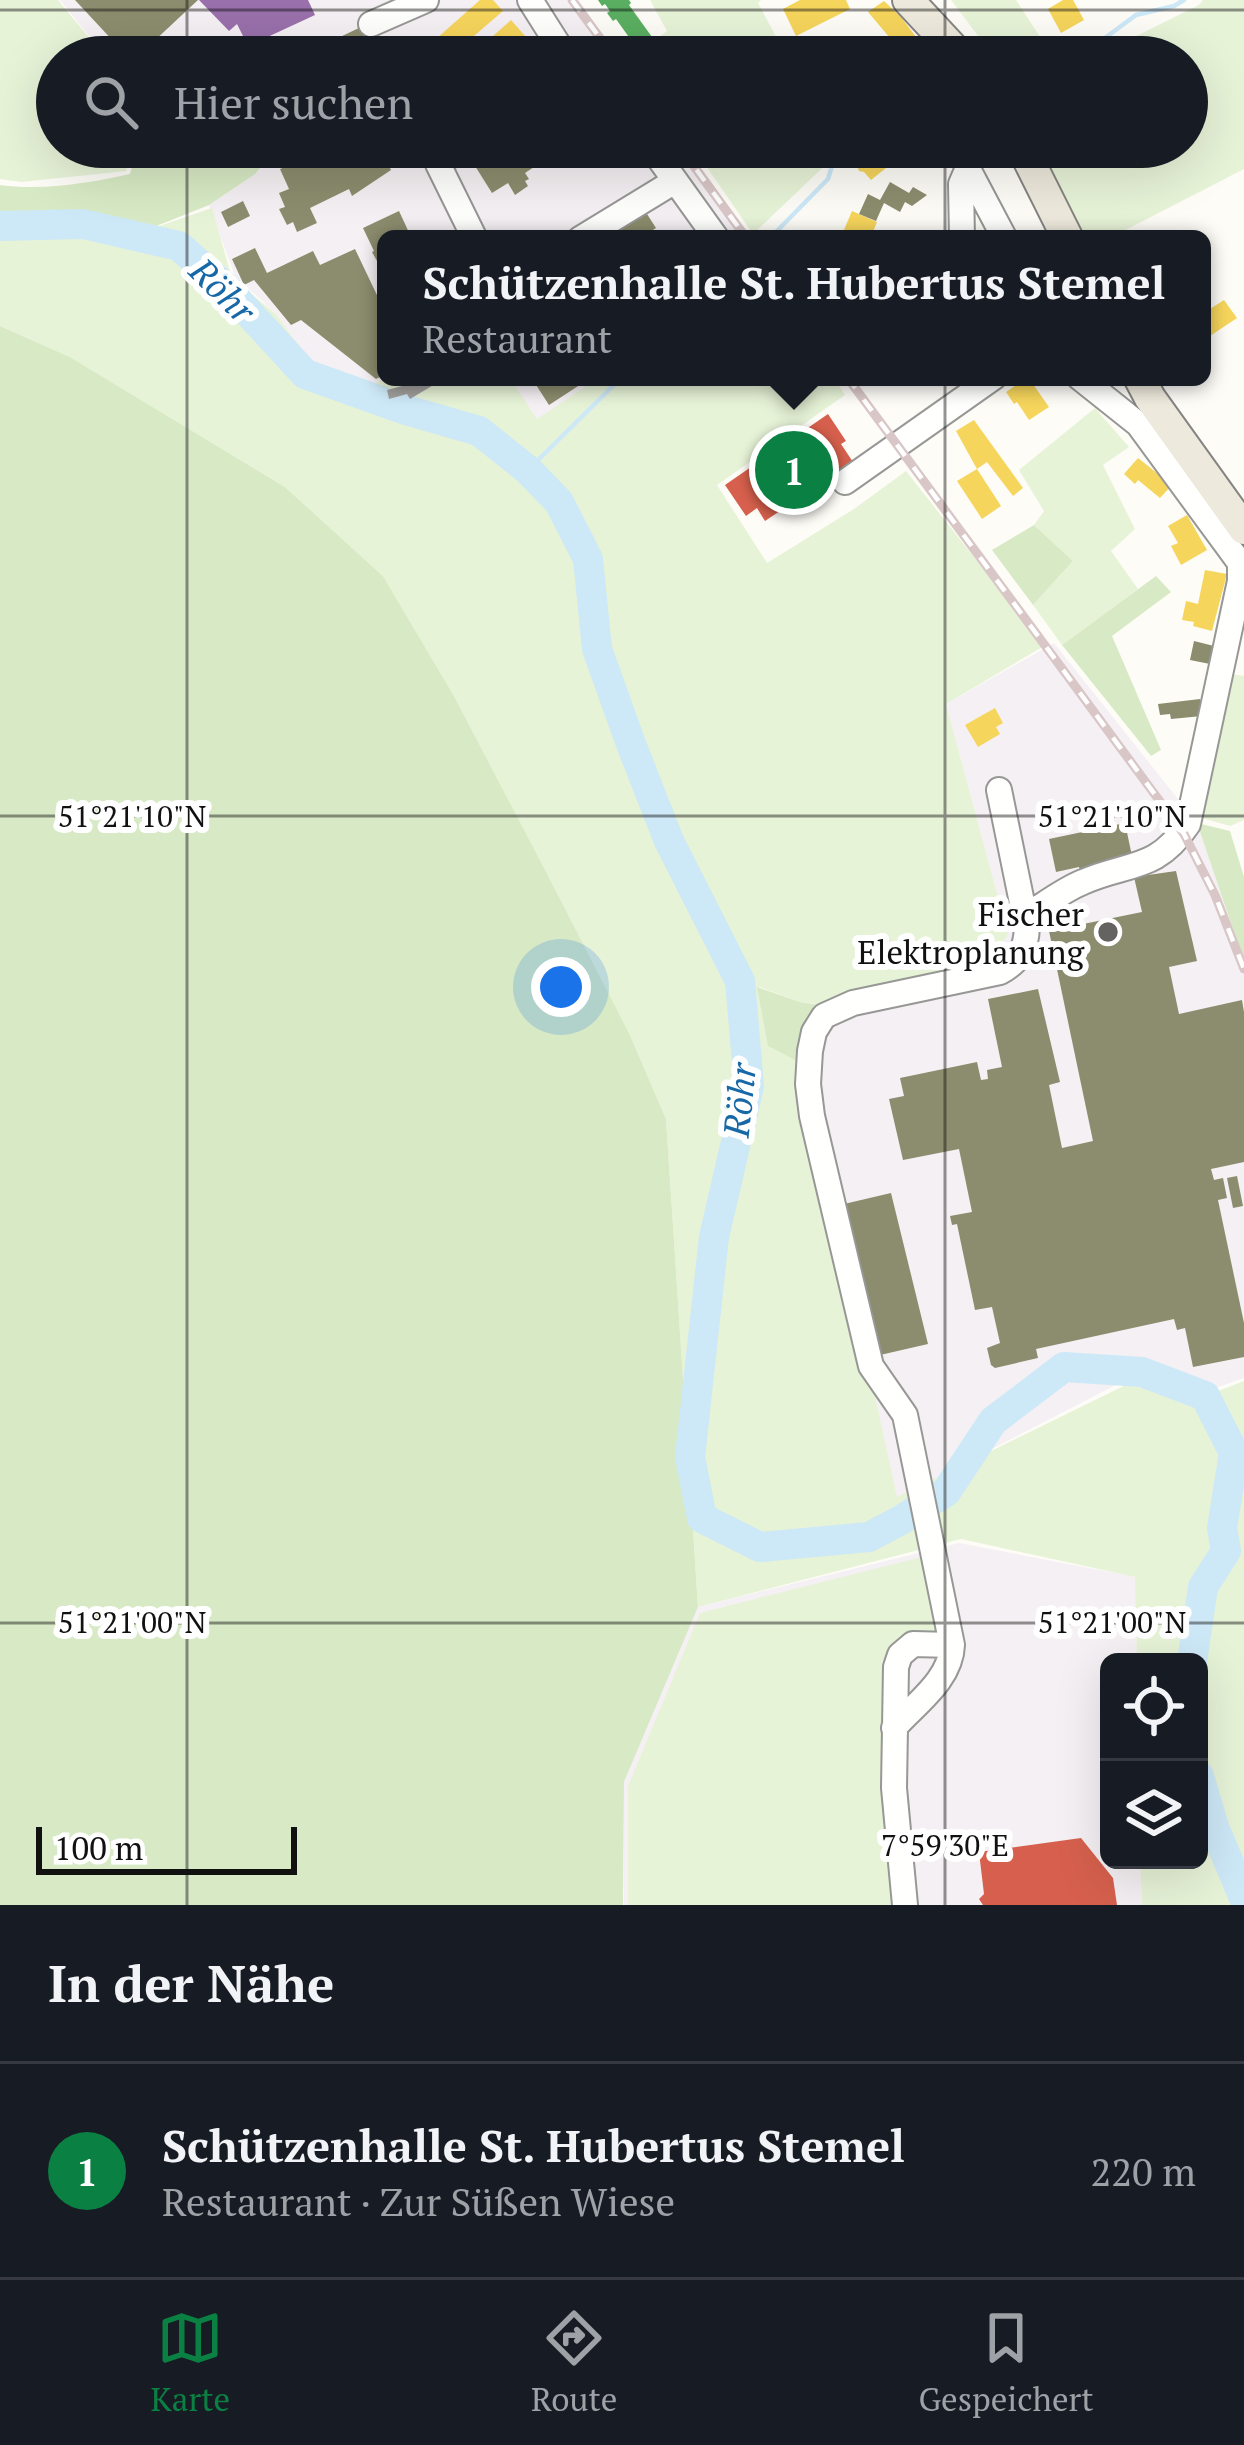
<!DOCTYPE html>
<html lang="de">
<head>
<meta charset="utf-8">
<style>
  :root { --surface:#171b24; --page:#20242c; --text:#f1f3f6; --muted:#9ea1a6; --line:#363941; --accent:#0b8043 }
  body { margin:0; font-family:"PT Serif",serif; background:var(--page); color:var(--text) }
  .controls { position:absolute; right:36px; bottom:36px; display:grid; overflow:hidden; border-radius:18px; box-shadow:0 12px 48px #0002 }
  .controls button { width:108px; height:108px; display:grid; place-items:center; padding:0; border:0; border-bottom:3px solid var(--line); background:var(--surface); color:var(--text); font:60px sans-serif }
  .scale { position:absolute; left:36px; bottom:30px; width:261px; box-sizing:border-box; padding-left:12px; border:6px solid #111; border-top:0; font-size:33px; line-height:42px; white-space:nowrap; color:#111; -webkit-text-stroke:9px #fff; paint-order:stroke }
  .you { position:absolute; left:561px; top:987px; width:42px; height:42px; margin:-30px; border:9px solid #fff; border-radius:50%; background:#1a73e8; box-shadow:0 0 0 18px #1a73e833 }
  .badge { display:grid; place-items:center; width:78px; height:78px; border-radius:50%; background:var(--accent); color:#fff; font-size:39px; font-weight:700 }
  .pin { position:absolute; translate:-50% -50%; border:6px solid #fff; box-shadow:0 3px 12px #0006 }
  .popup { position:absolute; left:377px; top:230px; width:834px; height:156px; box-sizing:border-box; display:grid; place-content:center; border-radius:18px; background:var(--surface); filter:drop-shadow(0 3px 9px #0005); font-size:39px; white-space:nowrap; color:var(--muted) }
  .popup b { font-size:45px; color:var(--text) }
  .popup::after { content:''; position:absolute; left:50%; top:100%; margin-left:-24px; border:24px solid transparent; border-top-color:var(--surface) }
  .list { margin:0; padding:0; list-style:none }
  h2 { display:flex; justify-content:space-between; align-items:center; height:156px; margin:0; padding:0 48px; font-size:51px }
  h2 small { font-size:39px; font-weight:400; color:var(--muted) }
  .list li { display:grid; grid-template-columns:78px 1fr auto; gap:36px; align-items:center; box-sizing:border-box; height:216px; padding:0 48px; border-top:3px solid var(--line) }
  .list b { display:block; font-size:45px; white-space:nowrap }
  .list p { margin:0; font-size:39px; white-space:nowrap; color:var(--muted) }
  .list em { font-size:39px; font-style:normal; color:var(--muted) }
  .icon { flex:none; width:66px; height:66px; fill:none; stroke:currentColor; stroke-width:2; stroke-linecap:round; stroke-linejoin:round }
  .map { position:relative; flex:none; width:1244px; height:1905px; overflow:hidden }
  .search { position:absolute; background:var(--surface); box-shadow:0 12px 48px #0002; left:36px; right:36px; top:36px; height:132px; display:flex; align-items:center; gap:30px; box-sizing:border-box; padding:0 42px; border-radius:66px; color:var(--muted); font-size:45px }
  .sheet { height:372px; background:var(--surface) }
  nav { display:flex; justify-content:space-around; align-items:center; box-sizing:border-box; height:168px; border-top:3px solid var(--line); background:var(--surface); font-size:33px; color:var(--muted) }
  nav a { display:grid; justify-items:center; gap:6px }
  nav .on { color:var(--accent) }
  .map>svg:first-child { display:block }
</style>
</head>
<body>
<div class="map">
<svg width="1244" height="1905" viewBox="0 0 1244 1905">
  <rect width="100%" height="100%" fill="#fdfcf7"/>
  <!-- industrial -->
  <path fill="#f5f0f3" d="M60,0H579L618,57H106Z
    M270,147H679L741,239H386V377H389L374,384L310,361L276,314L235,276L209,205L255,174L271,154Z
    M509,377H600L537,420Z
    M1054,643L1197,823L1244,962V1378L1213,1389L1141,1372L897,1498L803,1064L834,1007L1008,934L946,704Z
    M959,1543L1136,1577L1137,1662H1109V1860H1140L1142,1905H624V1782L698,1607Z"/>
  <!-- green -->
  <path fill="#e7f3d7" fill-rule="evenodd" d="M0,0H58L105,57H57V147H132L126,171L21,182L0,179Z
    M650,0H761L758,3L787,57H632L667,31Z
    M951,0H1016L1044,43L1020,57H994Z
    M1203,0H1244V169L1108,239H1080L1037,147H1187V57H1094L1199,5Z
    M693,147H835L838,153L753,234Z
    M212,208L232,278L276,314L310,361L373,384L389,377H509L537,419L600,377H833L845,395L717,485L767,563L854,509L906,471L1044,646L946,704L1008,934L983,978L834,1007L803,1064L897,1497L1144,1376L1213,1393L1244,1381V1905H1142L1140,1860H1199V1662H1137L1135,1577L961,1539L698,1607L666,1119L629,1033L454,696L383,576L285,487L70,357L0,326V235L139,233ZM759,987L800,1002L832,1006L768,1046Z
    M1095,408L1129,447L1103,465L1135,529L1111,551L1138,589L1062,645L1033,605L1073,561L1034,525L1044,511L1019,470Z
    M1225,673L1244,676V820L1230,826L1202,818Z
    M926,1556L940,1622L933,1634L901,1637L882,1662L897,1905H628V1786L700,1613Z"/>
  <!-- forest -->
  <path fill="#d8eac5" d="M137,147H270L272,154L255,174L209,205L139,233L0,235V185C43,191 89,183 130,174Z
    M0,326L70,357L285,487L383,576L454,696L547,874L629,1033L666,1119L698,1607L624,1782L623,1905H0Z
    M1034,525L1073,561L1033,605L992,550Z
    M1156,576L1171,592L1112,636L1161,750L1151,756L1062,645Z
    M1197,823L1230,831L1244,877V962Z
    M757,987L800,1002L833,1007L803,1064L768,1046Z"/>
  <!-- homes -->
  <path fill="#f6d55c" d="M480,0H493L503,11L460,48L463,51L456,57L454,54L450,57H421L419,54Z
    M800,0H846L850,9L796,36L783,9Z
    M1063,0H1073L1084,20L1061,33L1048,9Z
    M884,1L901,17L931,57H906L868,12Z
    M511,20L533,45L518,57H502L499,54L505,49L493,36Z
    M607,147H632L635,152L617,166L602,150Z
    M871,147H894L901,156L871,180L864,172L859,171L855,160Z
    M852,211L877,222L870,239L841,237Z
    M1224,300L1237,318L1207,338L1202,331V314Z
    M1028,377L1049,407L1029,420L1017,402L1014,404L1006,392Z
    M974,420L1023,488L1013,496L987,462L977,469L956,431Z
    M1138,458L1172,485L1160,498L1138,480L1135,484L1124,474Z
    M977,469L1001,506L982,519L957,481Z
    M1187,515L1207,550L1181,565L1171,546L1178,543L1168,526Z
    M1205,570L1227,574L1212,631L1193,626L1194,622L1182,620L1186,601L1198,604Z
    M995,708L1003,723L996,727L1000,734L978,747L965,725Z"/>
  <!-- shops -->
  <path fill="#d6604d" d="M828,414L846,441L841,444L853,462L765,521L757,508L746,516L725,485Z
    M1081,1838L1113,1878L1117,1905H983L979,1899L984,1894L979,1852Z"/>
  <!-- offices -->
  <path fill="#9970ab" d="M199,0H308L315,15L248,46L237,24L229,31Z"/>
  <!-- public -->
  <path fill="#5aae61" d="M598,0H629L631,3L629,5L652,37L636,47L616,19L613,21L607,13L610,11L605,4L602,6Z"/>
  <!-- industry -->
  <path fill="#8c8c6e" d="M75,0H198L137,57H128Z
    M361,27L375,57H298Z
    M312,147H380L391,170L352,196L349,189L310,208L317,223L297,232L293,222L287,225L279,209L285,207L279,193L289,189L280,169L294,163L291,157Z
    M489,147H522L534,167L525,173L529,179L525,181L528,186L515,195L508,183L492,193L470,158Z
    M890,182L909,193L913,187L927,195L912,206L905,202L900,212L884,203L876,221L859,214L868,194L880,200Z
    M243,201L250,216L228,227L221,212Z
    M399,211L412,239H386V277L372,252L374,251L363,228Z
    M635,213L639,219L647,214L656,228L648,233L652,239H595Z
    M255,248L267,273L313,251L320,265L355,249L386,314V374L376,379L301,320L291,325L254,280L244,285L232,259Z
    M531,377H592L549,405Z
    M1194,641L1214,646L1210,664L1190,660Z
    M1200,699L1202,716L1171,719L1170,714L1160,715L1158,704Z
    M1125,823L1132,856L1090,865L1091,868L1080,870L1079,867L1056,872L1049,839Z
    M1176,871L1197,961L1169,967L1179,1014L1242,1000L1244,1012V1162L1211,1169L1214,1180L1223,1178L1227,1198L1218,1200L1244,1323V1357L1193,1367L1185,1328L1177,1330L1174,1319L1036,1349L1038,1358L995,1368L991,1365L987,1348L1000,1343L992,1307L975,1310L957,1224L952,1225L950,1216L972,1212L959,1149L903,1160L889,1099L904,1096L900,1078L977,1062L981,1080L988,1079L987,1070L1002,1067L988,999L1038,989L1060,1082L1049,1085L1062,1148L1093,1141L1049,931L1142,912L1134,877Z
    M1237,1176L1243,1206L1233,1208L1227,1178Z
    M891,1193L928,1344L880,1355L844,1204Z"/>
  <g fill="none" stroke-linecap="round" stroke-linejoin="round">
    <!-- stream -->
    <path stroke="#cde8f7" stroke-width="4.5" d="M1044,57L1064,50L1090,49L1136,15L1174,6L1184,0
      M773,235L828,179L832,166L853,147
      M528,470L622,377"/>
    <!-- river -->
    <path stroke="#cde8f7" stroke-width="30" d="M0,226L83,224L179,246L226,288L305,374L406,410L479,431L528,470L559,502L588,559L597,649L631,744L669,841L740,981L749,1086L714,1237L690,1457L702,1518L760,1547L869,1537L901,1520L946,1492L993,1421L1064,1367L1142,1372L1205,1396L1234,1453L1222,1528L1226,1551L1203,1587L1192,1662
      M1199,1776L1214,1827L1244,1898"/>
  </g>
  <!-- building -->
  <path fill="#a19f9c" d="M415,377H447L410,399L407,394L389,399L387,390L402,386Z"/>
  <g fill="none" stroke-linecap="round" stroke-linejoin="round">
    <defs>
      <path id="minor" d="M530,0L566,57
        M371,24L426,0
        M463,147L438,164L475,239
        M651,147L717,239
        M967,167L1005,239
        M580,239L675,181
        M962,239L961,184L977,147
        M845,482L994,377
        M1026,916C1044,905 1063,890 1083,882C1128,862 1156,872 1188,824L1240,581V563L1138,424L1079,377
        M952,1645L905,1415L871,1366L812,1116L808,1084L810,1051L814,1032L824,1016L853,1003L1000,972C1020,961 1026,949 1027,927L999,790
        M894,1728C915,1704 951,1680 952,1645L913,1644L900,1655L896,1667L894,1788L905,1905"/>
      <path id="major" d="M908,0L961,57
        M1022,147L1068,239
        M1139,377L1150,398L1244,529"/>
    </defs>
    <!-- minor casing -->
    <use href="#minor" stroke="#979795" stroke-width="28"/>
    <!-- major casing -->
    <use href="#major" stroke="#858482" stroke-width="34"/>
    <!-- minor -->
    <use href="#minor" stroke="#fffffe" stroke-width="24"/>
    <!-- major -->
    <use href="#major" stroke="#ede9dc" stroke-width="30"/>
    <defs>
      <path id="rail" d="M572,0L614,57
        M680,147L747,239
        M847,377L1184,834L1215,895L1244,969"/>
    </defs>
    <!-- rail casing -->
    <use href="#rail" stroke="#d9c6c7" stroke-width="9"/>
    <!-- rail -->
    <use href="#rail" stroke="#fff" stroke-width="4.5" stroke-dasharray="14" stroke-linecap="butt"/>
  </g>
  <!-- ticks -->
  <path fill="none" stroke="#111" stroke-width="3" stroke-opacity="0.45" d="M187,0V57M945,0V57M0,10H1244M187,147V1905M945,147V1905M0,816H1244M0,1623H1244"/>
  <!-- markers -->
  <circle fill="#646362" stroke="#fff" stroke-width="4.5" cx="1108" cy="932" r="12"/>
  <g text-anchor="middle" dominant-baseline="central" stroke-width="12" stroke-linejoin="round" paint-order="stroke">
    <!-- poi labels -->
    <g font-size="33" fill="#111" stroke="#fff" text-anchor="end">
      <text x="1084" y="913">Fischer<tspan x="1084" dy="38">Elektroplanung</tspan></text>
    </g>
    <!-- water labels -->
    <g font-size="36" font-style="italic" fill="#1768a6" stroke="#fff">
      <text transform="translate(223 290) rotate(45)">Röhr</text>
      <text transform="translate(739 1100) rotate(-84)">Röhr</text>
    </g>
  </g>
  <g font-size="30" text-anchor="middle" fill="#111" stroke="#fff" stroke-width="12" stroke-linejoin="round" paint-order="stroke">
    <text x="132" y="827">51°21'10"N</text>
    <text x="1112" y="827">51°21'10"N</text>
    <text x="132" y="1633">51°21'00"N</text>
    <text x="1112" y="1633">51°21'00"N</text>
    <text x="945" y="1856">7°59'30"E</text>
  </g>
</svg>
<div class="controls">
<button><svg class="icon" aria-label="locate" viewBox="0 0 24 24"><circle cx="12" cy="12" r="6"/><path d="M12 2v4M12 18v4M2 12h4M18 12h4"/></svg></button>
<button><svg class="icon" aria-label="layers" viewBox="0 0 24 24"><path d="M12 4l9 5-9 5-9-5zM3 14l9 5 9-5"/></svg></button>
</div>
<div class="scale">100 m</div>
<div class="you"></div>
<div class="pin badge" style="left:794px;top:470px">1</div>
<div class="popup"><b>Schützenhalle St. Hubertus Stemel</b>Restaurant</div>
<div class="search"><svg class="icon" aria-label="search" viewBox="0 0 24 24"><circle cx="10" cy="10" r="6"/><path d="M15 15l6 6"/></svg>Hier suchen</div>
</div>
<section class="sheet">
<h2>In der Nähe<small></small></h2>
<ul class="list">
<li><span class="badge">1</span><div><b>Schützenhalle St. Hubertus Stemel</b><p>Restaurant · Zur Süßen Wiese</p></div><em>220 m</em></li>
</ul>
</section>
<nav>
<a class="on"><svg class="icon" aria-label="map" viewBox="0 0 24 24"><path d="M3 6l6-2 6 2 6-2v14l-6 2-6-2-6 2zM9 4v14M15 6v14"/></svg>Karte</a>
<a><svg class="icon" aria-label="directions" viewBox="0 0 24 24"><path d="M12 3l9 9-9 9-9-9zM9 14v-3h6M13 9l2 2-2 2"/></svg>Route</a>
<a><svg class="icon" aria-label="saved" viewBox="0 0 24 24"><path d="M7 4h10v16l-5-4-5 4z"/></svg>Gespeichert</a>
</nav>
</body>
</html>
